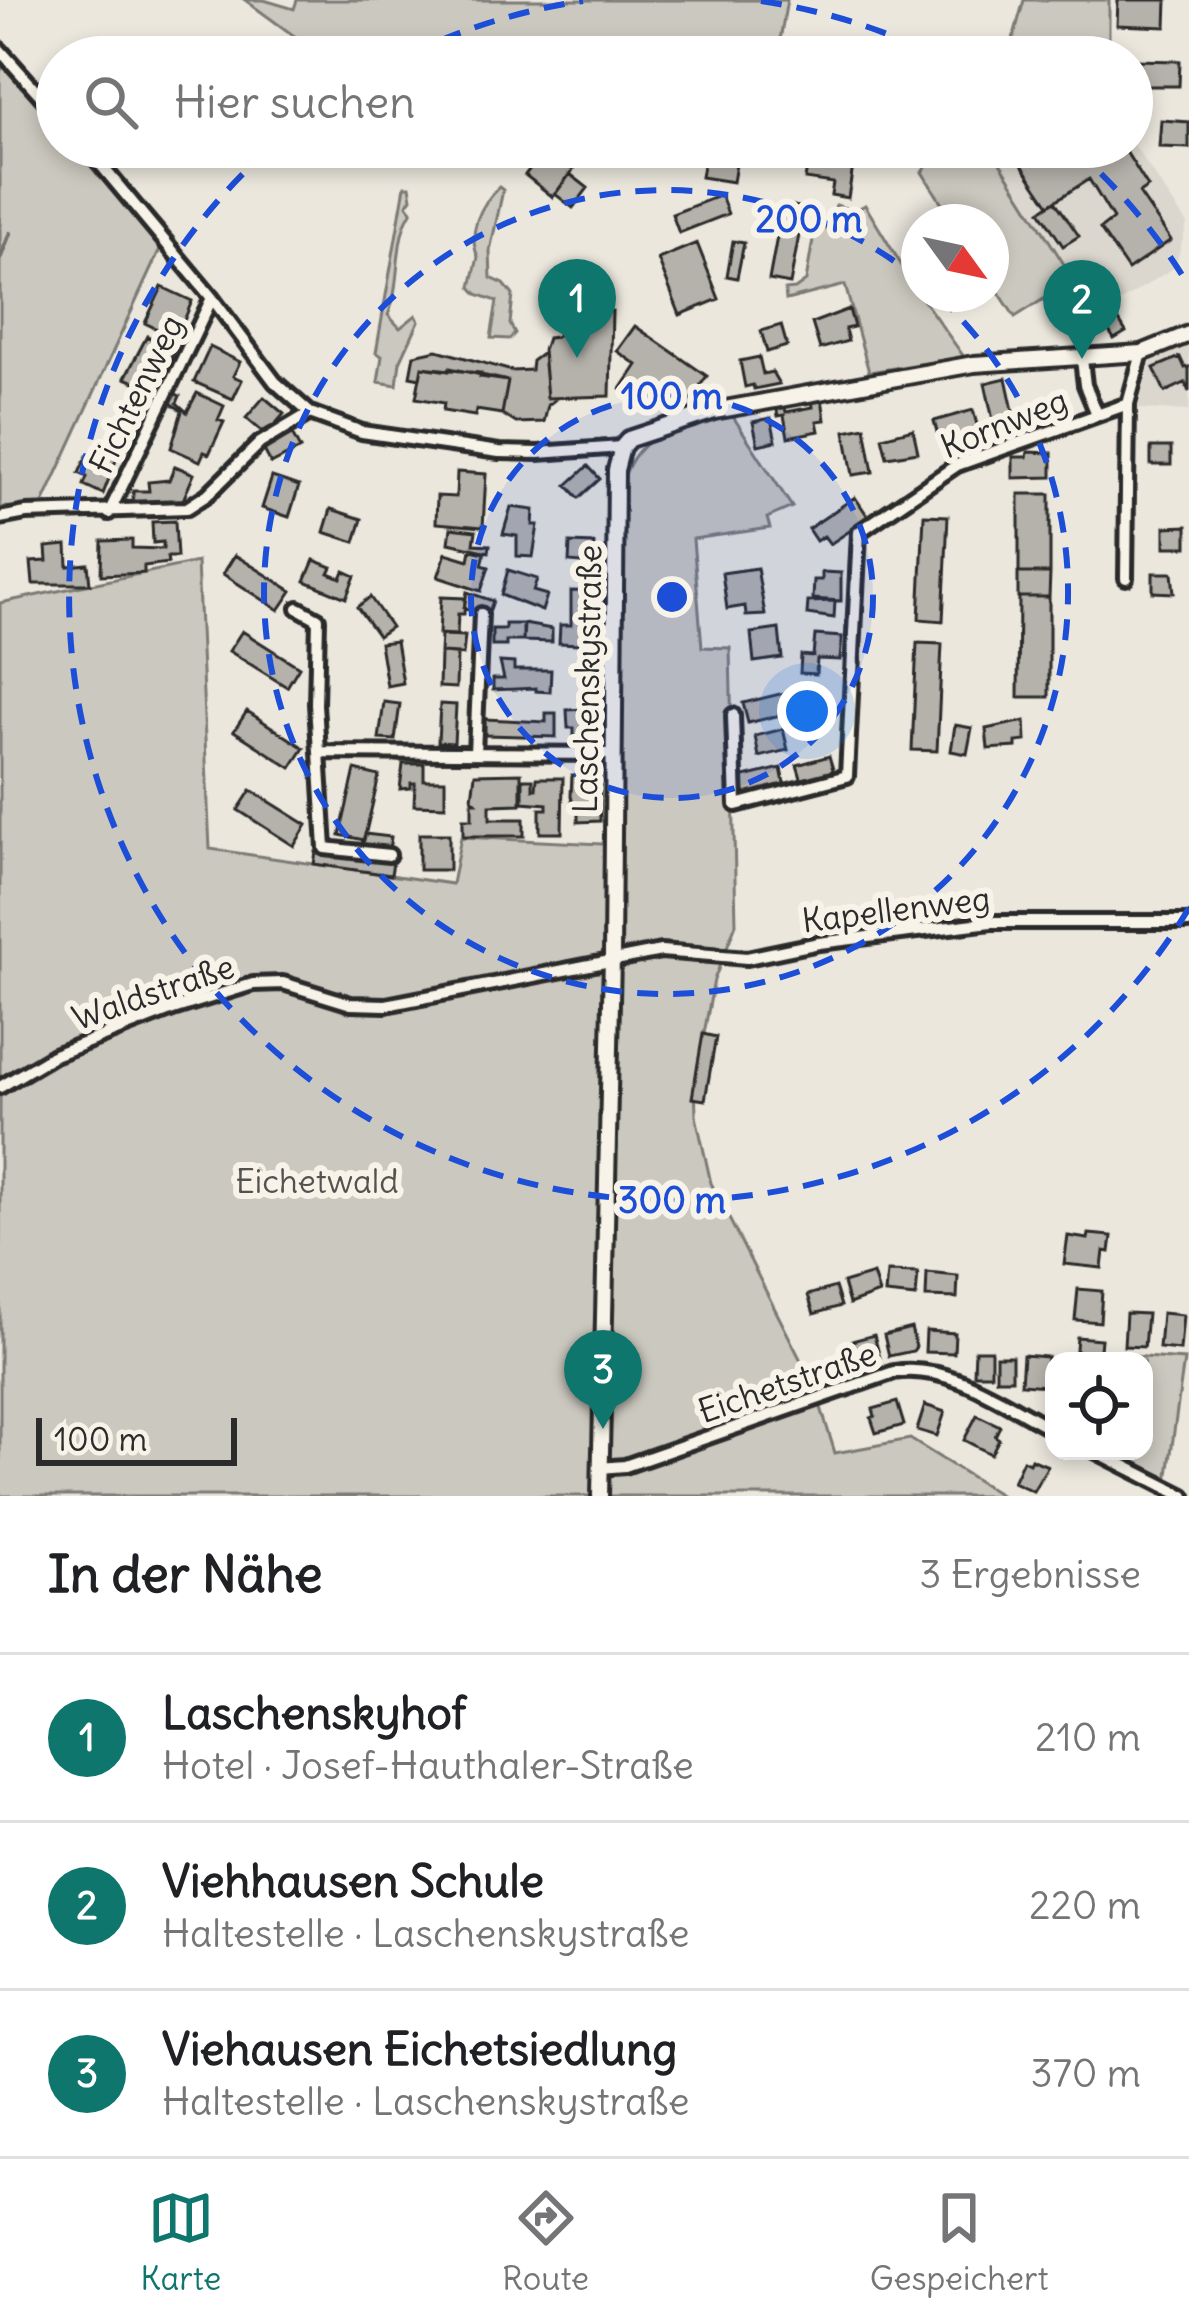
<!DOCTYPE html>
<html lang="de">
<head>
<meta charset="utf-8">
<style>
  :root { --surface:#fff; --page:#f2f2f2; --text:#202124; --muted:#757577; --line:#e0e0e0; --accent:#0f766e }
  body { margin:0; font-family:Delius,sans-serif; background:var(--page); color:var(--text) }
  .controls { position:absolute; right:36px; bottom:36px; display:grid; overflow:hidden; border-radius:24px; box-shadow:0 6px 18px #0003 }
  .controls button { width:108px; height:108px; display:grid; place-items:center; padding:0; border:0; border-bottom:3px solid var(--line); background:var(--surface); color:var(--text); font:60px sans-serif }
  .compass { position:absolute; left:901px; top:204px; width:108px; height:108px; border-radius:50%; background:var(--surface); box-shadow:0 6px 18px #0003; rotate:123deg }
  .scale { position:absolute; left:36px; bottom:30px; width:201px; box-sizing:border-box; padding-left:12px; border:6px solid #2b2b2b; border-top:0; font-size:33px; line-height:42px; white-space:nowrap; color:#2b2b2b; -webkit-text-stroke:9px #f7f3e8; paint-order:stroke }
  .you { position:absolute; left:807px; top:711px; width:42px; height:42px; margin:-30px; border:9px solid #fff; border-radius:50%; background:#1a73e8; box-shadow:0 0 0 18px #1a73e833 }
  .badge { display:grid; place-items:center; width:78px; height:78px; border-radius:50%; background:var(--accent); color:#fff; font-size:39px; font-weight:700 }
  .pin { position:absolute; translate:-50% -99px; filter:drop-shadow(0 3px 6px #0008) }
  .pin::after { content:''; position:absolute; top:63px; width:42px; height:36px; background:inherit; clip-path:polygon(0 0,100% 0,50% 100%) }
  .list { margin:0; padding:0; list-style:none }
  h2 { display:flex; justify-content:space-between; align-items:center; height:156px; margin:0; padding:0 48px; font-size:51px }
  h2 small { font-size:39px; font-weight:400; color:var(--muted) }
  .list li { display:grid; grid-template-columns:78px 1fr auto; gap:36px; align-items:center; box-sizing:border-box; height:168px; padding:0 48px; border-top:3px solid var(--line) }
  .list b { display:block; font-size:45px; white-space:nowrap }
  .list p { margin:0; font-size:39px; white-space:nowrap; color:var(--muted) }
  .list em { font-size:39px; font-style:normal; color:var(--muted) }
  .icon { flex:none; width:66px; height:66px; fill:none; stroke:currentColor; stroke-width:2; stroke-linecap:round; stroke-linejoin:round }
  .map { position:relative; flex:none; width:1189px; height:1496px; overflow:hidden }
  .search { position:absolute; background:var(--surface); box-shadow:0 6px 18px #0003; left:36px; right:36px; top:36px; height:132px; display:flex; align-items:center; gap:30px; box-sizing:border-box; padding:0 42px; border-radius:66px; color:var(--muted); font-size:45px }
  .sheet { height:660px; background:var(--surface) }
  nav { display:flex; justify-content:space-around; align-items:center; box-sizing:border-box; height:168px; border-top:3px solid var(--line); background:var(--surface); font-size:33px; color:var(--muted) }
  nav a { display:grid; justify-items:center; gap:6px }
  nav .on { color:var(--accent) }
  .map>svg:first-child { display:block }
</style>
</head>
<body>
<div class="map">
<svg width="1189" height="1496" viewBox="0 0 1189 1496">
  <rect width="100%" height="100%" fill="#ebe7dd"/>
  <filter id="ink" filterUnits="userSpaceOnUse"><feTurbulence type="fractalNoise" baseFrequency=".00833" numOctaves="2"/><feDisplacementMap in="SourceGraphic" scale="24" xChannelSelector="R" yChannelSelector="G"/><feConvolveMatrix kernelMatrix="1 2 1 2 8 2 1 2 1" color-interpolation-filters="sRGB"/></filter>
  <g filter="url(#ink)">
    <!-- built -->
    <path fill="#dbd7ce" d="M1132,142L1187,224L1175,267L1097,316L991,147H1132Z
      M1189,345V411L1138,409L1151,362Z"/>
    <!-- green -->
    <path fill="#cbc8bf" stroke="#7b7a75" stroke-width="3" d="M245,0H264L294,9L297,0H787L777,57H323Z
      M1024,0H1109V57H1008Z
      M0,38L57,103V147H95L173,237L161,247L41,508L0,507V71L5,65L0,59Z
      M942,147H990L1074,280L1015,317L991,280V222H954L922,172Z
      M405,186H410L412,198L407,205L412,211C393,238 402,282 388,315L400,328L416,315L419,321L400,362L397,385L378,382L382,356L376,353Z
      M499,187L503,190L490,251L491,278L504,284L513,295L510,324L515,333L510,339L491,338L497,301L477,294L471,287L478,257C467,232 480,205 499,187Z
      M836,205L854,211L865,205L919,294L964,357L869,372L845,285L786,300L785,290L795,289L806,281L815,228L825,229Z
      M730,412L792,507L767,518L770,528L693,539L702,647L730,648L736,924L714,980L695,1082L696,1116L711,1183L815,1388L835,1453L910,1439L1002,1496H0V603L197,562L210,849L452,884L461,837L622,845V485C636,428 681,428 730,412Z
      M1117,1355L1184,1360L1167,1482L1116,1451H1144V1361H1117Z"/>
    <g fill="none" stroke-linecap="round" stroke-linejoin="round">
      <!-- stream -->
      <path stroke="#72716c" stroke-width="4.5" d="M0,259L10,233"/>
    </g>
    <!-- building -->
    <path fill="#b5b2ab" stroke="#2b2b2b" stroke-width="3" d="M1118,0H1167L1166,27L1117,25Z
      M1132,60L1180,61L1179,86H1132Z
      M1161,120L1189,122V148L1159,147Z
      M706,147H739L733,182L701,177Z
      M839,147H856L848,198L831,195L833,183L805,179L810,148L838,153Z
      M1010,147H1066L1068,151L1074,147H1123L1148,187L1139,193L1171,240L1128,270L1100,229L1113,219L1089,179L1049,205Z
      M545,149L573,170L553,197L525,175Z
      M570,174L588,188L573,208L555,194Z
      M721,195L728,214L679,233L672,214Z
      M1055,201L1079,236L1063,246L1040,211Z
      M783,204L804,208L790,284L769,280Z
      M733,241L744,243L737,278L727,276Z
      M697,243L719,299L680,315L658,259Z
      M1095,281L1126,332L1114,339L1083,288Z
      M162,287L192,301L174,345L154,336L157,329L145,323Z
      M849,309L854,327L845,329L848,341L820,349L812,323Z
      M612,311L610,396L547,398L543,350L547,338L556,337L562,329V319L569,318V314Z
      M781,325L787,346L767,352L761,331Z
      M635,326L707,376L689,401L668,386L651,410L621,389L637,365L617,351Z
      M147,336L175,348L169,363L164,361L171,365L162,384L155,380L152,389L125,378Z
      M210,347L240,362L233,376L242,380L233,399L194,382Z
      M437,350L512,371L531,370L532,361L543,353L547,398H557L548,405L544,422L516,423L502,414L508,381L450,368L449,371L422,367L420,378L410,376L414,355Z
      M759,357L763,374L772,372L779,384L754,389L753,385L745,387L740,361Z
      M1180,357L1185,368L1189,367V392L1185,383L1165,392L1154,368Z
      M422,367L481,373L480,377L508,381L502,414L476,410L475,416L443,411L444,403L416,398Z
      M1006,378L1017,429L996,434L985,383Z
      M172,392L180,396L177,403L187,412L197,393L224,406L218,420L224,422L209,454L204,452L200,461L171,448L182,411L168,401Z
      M264,397L284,414L266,435L246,418Z
      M822,398L825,420L817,421L819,431L788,437L784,415L778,416L776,405L784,404L786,412L813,407L812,400Z
      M973,410L980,436L941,447L934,421Z
      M771,418L776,441L758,445L753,422Z
      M865,427L873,472L853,475L845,431Z
      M913,429L918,452L887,457L882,437Z
      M292,434L300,449L271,464L263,448Z
      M1151,447H1171V465H1151Z
      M101,448L118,455L103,494L84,485L87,477L79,473L87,456L95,459Z
      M1028,452L1052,453V477L1013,478V457H1027Z
      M175,466L194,474L183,500L133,507V491H149L148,482L169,480Z
      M588,466L600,479L579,498L567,485Z
      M457,472L486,474L483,527L436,523L437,496L456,497Z
      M272,477L299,486L289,517L262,508Z
      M1019,494H1050V573H1019Z
      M855,497L869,518L830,544L824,536L816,541L808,529Z
      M511,507L534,510L533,525H538L533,557L517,556V536L503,534Z
      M331,509L362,519L355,542L324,532Z
      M924,515L948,516L943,621L919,619Z
      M175,521L177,557H167L168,563L144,566V573L101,575L102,541L132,540V548L163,549V542L153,543L152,522Z
      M1187,526V547H1165V527Z
      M451,528L476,531L474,544L490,545L489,552L449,543Z
      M570,543L594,544L593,564L569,562Z
      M67,545L68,566L88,564L90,584H33L31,562L47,561L46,547Z
      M471,550L485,553L482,565L489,567L481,591L438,577L446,553L469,560Z
      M235,555L292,591L279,610L223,574Z
      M314,560L332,567L329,573L341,578L344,571L355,576L346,598L305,581Z
      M757,568L765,615L746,616L745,606L727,609L722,573Z
      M508,570L537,579L533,591L547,595L542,611L501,595Z
      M822,572L841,573V601L813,599L814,580H822Z
      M1018,573H1050L1049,597H1018Z
      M1153,573H1172L1174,593L1153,592Z
      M571,591L605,592L602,645L559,643L560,625H571Z
      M467,592L493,601L488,615L464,608Z
      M370,597L391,627L378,636L357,607Z
      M441,597L465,598L464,614H458L457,635L439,634Z
      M1019,597H1049V697H1018Z
      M835,601L834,618L807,614L808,602Z
      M505,624H523V641H506V646H492V629H505Z
      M524,624L552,629V642L523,641Z
      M779,629L782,658L754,662L751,633Z
      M242,631L299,667L287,687L229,651Z
      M441,635L465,636L463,655L440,653Z
      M815,635L842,637L840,660L817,659L816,674L800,673L801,655L813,656Z
      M396,641L403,683L387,686L380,643Z
      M917,643L942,644L937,751L912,750Z
      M440,653L457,654L456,688L439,687Z
      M500,662L514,663V670H551L550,692L536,691V688L493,690V679H504Z
      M581,668H593L594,675H602V697H585Z
      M784,693L789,713L748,723L743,703Z
      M384,702L400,704L395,740L379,739Z
      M440,704L456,705L454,743L438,742Z
      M585,709V717H595V738H574V728H568L567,710Z
      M247,711L304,748L291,768L234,731Z
      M546,713H556V737L485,735V719L546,722Z
      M1025,721L1026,741L1016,742V747L988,749L986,729Z
      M955,725L972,728L967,754L951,751Z
      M783,729L788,750L759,757L755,736Z
      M829,756L835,776L803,785L797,765Z
      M403,764H424V780H445V806L414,805L415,783H411V788L400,789Z
      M781,768L785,788L745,797L740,778Z
      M355,770L379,776L364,840L340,835Z
      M521,773V804L490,805V819H524V836H463V819H472V802H476L472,798L475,774Z
      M572,775L600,776V821L578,822V804H573L571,796Z
      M537,778H563L562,833H540V809H547V804L523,802V779H533V789H536Z
      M251,790L307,825L294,846L238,810Z
      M365,834L391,837L389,850L361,847Z
      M419,834H449V870H419Z
      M316,852L393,862L391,875L314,864Z
      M703,1034L716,1037L705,1100L692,1098Z
      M1089,1234L1112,1236L1110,1252L1104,1251L1102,1268L1064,1264L1068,1236L1088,1239Z
      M887,1272L918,1273L916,1297L885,1294Z
      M927,1273L958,1276L957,1298L926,1297Z
      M873,1274L879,1293L849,1304L843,1283Z
      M835,1287L841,1306L814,1314L808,1295Z
      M1078,1289L1102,1291L1100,1322L1075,1320Z
      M1126,1313L1147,1314L1144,1347L1124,1346Z
      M1162,1313L1183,1315L1180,1350L1159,1348Z
      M911,1328L916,1347L913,1351L889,1356L884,1335Z
      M926,1331L955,1333L954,1353L925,1352Z
      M874,1335L880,1358L850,1366L844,1343Z
      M1077,1337L1101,1339L1099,1361H1075Z
      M975,1350H991V1374H974Z
      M1023,1355L1047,1357L1045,1386L1021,1384Z
      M996,1356H1012V1379H996Z
      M897,1402L904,1425L876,1433L871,1418L875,1416L873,1409Z
      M925,1405L945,1412L937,1436L917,1430Z
      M977,1415L1000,1426L995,1436L999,1439L991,1454L964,1440Z
      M1031,1459L1048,1466L1033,1491L1013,1482L1023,1460L1029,1463Z"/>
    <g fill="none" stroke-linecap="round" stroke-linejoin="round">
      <defs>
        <path id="minor" d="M0,50L57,114
          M86,147L212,298L275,382L310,413L362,432L499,452L538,453L622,447
          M1082,359L1085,385L1097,414
          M109,513L212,298
          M0,518L26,513L187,508L207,495L260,443L310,413
          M1126,578L1128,404L1142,353
          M298,608L318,619L316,704L325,848L389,855
          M733,715L736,805L847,776L859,532L957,465L1128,404
          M321,752L613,754
          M475,753L481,614
          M0,1087L54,1055L173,1009L253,984L283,983L351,1004L386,1005L661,951L747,958L819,943L991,922H1189
          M1095,1451L1184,1496
          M600,1468L625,1466L894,1372C950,1363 1006,1405 1054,1430"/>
        <path id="tertiary" d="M600,1496L612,957L616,470L622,447L629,439L714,411L974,364L1142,353L1189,334"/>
      </defs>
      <!-- minor casing -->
      <use href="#minor" stroke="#2b2b2b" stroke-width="20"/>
      <!-- tertiary casing -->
      <use href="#tertiary" stroke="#2b2b2b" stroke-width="22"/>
      <!-- minor -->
      <use href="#minor" stroke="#f7f3e8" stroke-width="10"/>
      <!-- tertiary -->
      <use href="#tertiary" stroke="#f7f3e8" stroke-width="14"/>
    </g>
  </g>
  <!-- distance rings -->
  <circle cx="672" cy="597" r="201" fill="#1d4ed8" fill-opacity=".12"/>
  <g fill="none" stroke="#1d4ed8" stroke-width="6" stroke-dasharray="21 15">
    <circle cx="672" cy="597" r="201"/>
    <path d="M938 296A402 402 0 1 1 917 278"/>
    <path d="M1189 908A603 603 0 1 1 269 149M408 55A603 603 0 0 1 583 1M761 1A603 603 0 0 1 936 55M1075 149A603 603 0 0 1 1189 286"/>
  </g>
  <g text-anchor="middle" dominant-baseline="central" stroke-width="12" stroke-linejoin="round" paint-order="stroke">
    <!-- street labels -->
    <g font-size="33" fill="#2b2b2b" stroke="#f7f3e8">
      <text transform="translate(136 394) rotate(-64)">Fichtenweg</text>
      <text transform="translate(1004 423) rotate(-22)">Kornweg</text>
      <text transform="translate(587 679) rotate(-89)">Laschenskystraße</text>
      <text transform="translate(896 909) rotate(-7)">Kapellenweg</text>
      <text transform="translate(153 992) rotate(-19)">Waldstraße</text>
      <text transform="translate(787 1382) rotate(-19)">Eichetstraße</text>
    </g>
    <!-- park labels -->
    <g font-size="33" fill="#535250" stroke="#f7f3e8">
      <text x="317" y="1181">Eichetwald</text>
    </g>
  </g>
  <circle cx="672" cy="597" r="18" fill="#1d4ed8" stroke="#f7f3e8" stroke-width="6"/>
  <g font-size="36" text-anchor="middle" font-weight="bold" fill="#1d4ed8" stroke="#f7f3e8" stroke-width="12" stroke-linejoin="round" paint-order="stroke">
    <text x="809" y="232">200 m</text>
    <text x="672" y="409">100 m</text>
    <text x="672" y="1213">300 m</text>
  </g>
</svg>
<div class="controls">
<button><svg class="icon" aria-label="locate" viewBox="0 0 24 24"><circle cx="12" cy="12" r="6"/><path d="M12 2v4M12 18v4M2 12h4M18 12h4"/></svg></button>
</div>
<svg class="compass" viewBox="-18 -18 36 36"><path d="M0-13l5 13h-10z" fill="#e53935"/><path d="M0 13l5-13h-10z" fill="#757577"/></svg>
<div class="scale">100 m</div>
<div class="you"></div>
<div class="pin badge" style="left:577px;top:358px">1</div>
<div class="pin badge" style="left:1082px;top:359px">2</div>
<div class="pin badge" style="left:603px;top:1429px">3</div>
<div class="search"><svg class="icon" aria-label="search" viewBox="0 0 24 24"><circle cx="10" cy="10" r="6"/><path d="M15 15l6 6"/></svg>Hier suchen</div>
</div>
<section class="sheet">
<h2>In der Nähe<small>3 Ergebnisse</small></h2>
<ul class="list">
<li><span class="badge">1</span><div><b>Laschenskyhof</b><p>Hotel · Josef-Hauthaler-Straße</p></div><em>210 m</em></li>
<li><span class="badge">2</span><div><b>Viehhausen Schule</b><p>Haltestelle · Laschenskystraße</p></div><em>220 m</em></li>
<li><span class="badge">3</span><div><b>Viehausen Eichetsiedlung</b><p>Haltestelle · Laschenskystraße</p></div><em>370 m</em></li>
</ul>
</section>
<nav>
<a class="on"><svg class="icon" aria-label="map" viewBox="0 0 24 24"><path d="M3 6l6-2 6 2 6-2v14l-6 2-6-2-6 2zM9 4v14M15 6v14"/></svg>Karte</a>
<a><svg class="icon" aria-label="directions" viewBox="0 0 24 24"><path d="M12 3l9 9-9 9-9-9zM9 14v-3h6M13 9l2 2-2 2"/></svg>Route</a>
<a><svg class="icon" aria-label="saved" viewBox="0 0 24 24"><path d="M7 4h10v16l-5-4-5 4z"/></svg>Gespeichert</a>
</nav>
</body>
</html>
